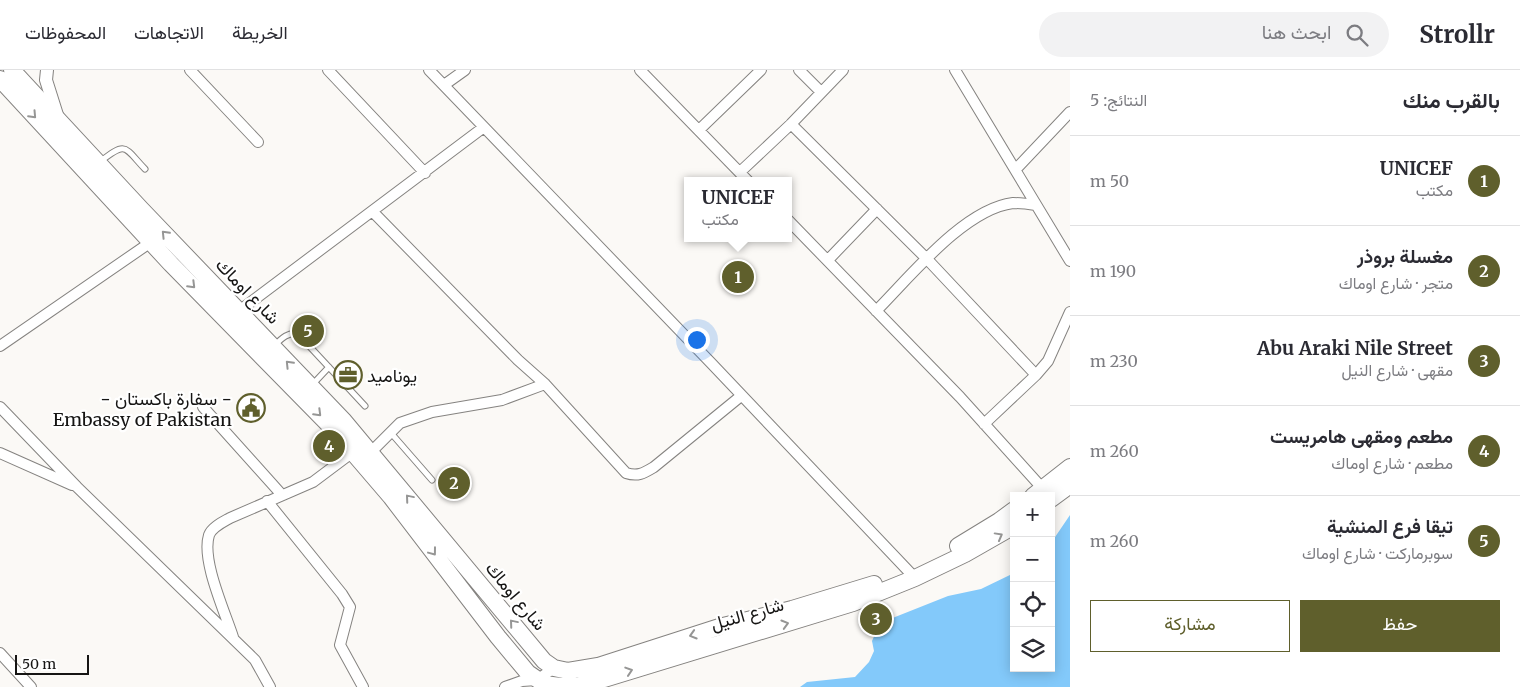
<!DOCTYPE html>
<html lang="ar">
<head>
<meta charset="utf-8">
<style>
  :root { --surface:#fff; --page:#f2f2f3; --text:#2b2b33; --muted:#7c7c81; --line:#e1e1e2; --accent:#5f5f2c }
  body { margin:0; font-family:Merriweather,Vazirmatn,serif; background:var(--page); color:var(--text); direction:rtl }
  .controls { position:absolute; right:15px; bottom:15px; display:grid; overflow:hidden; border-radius:0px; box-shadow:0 2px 12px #0003 }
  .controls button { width:45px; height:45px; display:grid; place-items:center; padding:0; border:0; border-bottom:1px solid var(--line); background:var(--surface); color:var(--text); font:25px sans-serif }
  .scale { position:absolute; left:15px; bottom:12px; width:74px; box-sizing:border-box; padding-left:5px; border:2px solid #161514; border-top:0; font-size:14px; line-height:18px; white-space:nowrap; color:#161514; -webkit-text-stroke:4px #fff; paint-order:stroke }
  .you { position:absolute; left:696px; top:269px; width:18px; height:18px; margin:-12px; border:4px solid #fff; border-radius:50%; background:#1a73e8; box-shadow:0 0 0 8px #1a73e833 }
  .badge { display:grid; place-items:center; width:32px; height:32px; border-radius:50%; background:var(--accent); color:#fff; font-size:16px; font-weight:700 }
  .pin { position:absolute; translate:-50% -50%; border:2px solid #fff; box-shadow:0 1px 5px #0006 }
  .popup { position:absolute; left:684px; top:107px; width:108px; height:65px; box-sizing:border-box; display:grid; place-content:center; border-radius:0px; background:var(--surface); filter:drop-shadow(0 1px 4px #0005); font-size:16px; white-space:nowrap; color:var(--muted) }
  .popup b { font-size:19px; color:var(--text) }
  .popup::after { content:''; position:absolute; left:50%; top:100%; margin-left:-10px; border:10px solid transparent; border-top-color:var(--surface) }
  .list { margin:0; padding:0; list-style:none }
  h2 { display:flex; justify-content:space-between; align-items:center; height:65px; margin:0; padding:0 20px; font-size:21px }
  h2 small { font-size:16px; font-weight:400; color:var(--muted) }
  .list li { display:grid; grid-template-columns:32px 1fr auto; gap:15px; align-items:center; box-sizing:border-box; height:90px; padding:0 20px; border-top:1px solid var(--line) }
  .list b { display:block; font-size:19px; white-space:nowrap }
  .list p { margin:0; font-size:16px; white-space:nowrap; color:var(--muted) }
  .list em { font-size:16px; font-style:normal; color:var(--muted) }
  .actions { display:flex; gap:10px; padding:15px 20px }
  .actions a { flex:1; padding:11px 0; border:1px solid var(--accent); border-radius:0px; text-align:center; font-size:18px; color:var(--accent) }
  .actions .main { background:var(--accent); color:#fff }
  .icon { flex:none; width:28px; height:28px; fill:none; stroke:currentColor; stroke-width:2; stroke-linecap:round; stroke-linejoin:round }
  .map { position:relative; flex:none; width:1070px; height:617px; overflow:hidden; direction:ltr }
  header { display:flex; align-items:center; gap:30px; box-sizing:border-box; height:70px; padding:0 25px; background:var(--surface); border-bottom:1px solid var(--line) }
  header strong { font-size:24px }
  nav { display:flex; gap:28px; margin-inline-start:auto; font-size:18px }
  .search { width:350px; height:45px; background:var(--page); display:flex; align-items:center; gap:12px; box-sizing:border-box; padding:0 18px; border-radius:28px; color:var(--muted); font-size:19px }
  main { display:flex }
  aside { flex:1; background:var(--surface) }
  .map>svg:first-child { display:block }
</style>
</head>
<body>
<header>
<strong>Strollr</strong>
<div class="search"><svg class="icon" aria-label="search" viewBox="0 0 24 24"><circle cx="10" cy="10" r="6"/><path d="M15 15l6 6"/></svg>ابحث هنا</div>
<nav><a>الخريطة</a><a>الاتجاهات</a><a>المحفوظات</a></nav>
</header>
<main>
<aside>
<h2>بالقرب منك<small>النتائج: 5</small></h2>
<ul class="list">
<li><span class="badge">1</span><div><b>UNICEF</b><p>مكتب</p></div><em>50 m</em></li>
<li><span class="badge">2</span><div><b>مغسلة بروذر</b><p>متجر · شارع اوماك</p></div><em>190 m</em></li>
<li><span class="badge">3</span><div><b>Abu Araki Nile Street</b><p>مقهى · شارع النيل</p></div><em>230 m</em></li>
<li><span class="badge">4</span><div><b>مطعم ومقهى هامريست</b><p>مطعم · شارع اوماك</p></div><em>260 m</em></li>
<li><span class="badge">5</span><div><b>تيقا فرع المنشية</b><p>سوبرماركت · شارع اوماك</p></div><em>260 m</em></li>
</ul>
<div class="actions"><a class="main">حفظ</a><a>مشاركة</a></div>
</aside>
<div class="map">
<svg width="1070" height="617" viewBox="0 0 1070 617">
  <rect width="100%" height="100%" fill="#fbf9f6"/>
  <!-- water -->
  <path fill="#83c9fa" d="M1070,445V617H800L807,612L855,607L869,592L874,581L872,571L880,553L948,526L981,519L1012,504L1014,500V598H1051V473Z"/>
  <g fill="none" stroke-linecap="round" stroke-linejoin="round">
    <defs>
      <path id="service" d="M101,91C127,71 124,77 145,99
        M275,275C282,268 288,262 298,264L365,336
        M312,315L329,297
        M391,363L432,410"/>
      <path id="minor" d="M190,0L258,72
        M328,0L425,103
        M429,0L712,294L915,508
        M640,0L748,111
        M799,0L821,22
        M955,0L1070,191
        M444,15L465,0
        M791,54L927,189L1036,305
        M699,60L761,0
        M1016,99L1070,42
        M740,102L791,54L843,0
        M373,142L518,290L545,314L626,403C638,407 644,403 654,397L741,326
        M788,150L960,327L1043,419
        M828,190L877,139
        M239,241L484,57
        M876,241C910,207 964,139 1013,133C1020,133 1029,134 1036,135
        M0,276L151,172
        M0,337L77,417L255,590L270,617
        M203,337L282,425
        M984,354L1036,305L1048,291L1070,242
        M371,382L400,353L432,342L502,330L545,314
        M0,383L72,415
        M267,431L342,524L350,537L340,575L363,617
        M233,567C225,542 201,490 209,465C212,457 223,452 230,448L313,412L353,382
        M0,583L31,617
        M505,617L522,611L537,610L554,598"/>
      <path id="tertiary" d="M47,0L46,10L58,48"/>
      <path id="primary" d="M12,0L141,139L344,351L544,591L554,598L568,601L598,596L719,557L792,539L874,514
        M0,9L171,194L331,357L391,427L498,567L528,603L544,614L560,616H578L604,609L853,533L915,508L965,484L1014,456
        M1033,426L1070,397
        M1051,429L1070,415
        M958,476L999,451L1014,440"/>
    </defs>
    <!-- service casing -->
    <use href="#service" stroke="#858380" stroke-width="7"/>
    <!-- minor casing -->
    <use href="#minor" stroke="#858380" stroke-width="12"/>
    <!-- tertiary casing -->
    <use href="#tertiary" stroke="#858380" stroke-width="14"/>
    <!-- primary casing -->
    <use href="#primary" stroke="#858380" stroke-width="18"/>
    <!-- service -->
    <use href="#service" stroke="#fff" stroke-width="5"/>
    <!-- minor -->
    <use href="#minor" stroke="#fff" stroke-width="10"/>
    <!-- tertiary -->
    <use href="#tertiary" stroke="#fff" stroke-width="12"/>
    <!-- primary -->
    <use href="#primary" stroke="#fff" stroke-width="16"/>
  </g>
  <!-- one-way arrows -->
  <defs><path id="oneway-chevron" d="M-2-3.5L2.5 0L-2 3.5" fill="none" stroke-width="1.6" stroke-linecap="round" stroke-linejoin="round" transform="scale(1.25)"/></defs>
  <g stroke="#969695">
    <use href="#oneway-chevron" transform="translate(33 45) rotate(47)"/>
    <use href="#oneway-chevron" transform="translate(165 164) rotate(-134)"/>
    <use href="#oneway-chevron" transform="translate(192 215) rotate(45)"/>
    <use href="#oneway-chevron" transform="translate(289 294) rotate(-134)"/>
    <use href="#oneway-chevron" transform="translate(318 343) rotate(45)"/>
    <use href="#oneway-chevron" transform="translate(409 428) rotate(-130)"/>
    <use href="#oneway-chevron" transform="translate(999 466) rotate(-29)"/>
    <use href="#oneway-chevron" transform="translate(433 482) rotate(53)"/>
    <use href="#oneway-chevron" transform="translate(513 553) rotate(-130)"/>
    <use href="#oneway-chevron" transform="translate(785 554) rotate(-16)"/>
    <use href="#oneway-chevron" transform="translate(693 565) rotate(163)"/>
    <use href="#oneway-chevron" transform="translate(629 601) rotate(-18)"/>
  </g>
  <!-- icons -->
  <defs>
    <symbol id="office-ring" viewBox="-11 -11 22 22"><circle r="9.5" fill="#fff" stroke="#5f5f2c" stroke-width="1.5"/><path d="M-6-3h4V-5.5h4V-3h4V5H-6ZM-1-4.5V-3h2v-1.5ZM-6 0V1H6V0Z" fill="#5f5f2c"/></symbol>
    <symbol id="civic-ring" viewBox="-11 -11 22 22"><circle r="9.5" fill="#fff" stroke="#5f5f2c" stroke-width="1.5"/><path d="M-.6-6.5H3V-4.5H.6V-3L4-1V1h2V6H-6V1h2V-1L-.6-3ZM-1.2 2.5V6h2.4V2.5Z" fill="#5f5f2c"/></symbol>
  </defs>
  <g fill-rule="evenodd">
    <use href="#office-ring" x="332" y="289" width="32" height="32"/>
    <use href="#civic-ring" x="235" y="322" width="32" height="32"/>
  </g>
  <g text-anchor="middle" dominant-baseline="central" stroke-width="4.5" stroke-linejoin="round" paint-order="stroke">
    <!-- street labels -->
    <g font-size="18" fill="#161514" stroke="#fff">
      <text transform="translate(248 221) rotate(46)">شارع اوماك</text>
      <text transform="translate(516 526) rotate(50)">شارع اوماك</text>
      <text transform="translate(747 544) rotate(-16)">شارع النيل</text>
    </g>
    <!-- poi labels -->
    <g font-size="18" fill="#161514" stroke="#fff" text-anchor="start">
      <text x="367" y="305">يوناميد</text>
      <text x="232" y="328" text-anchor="end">- سفارة باكستان -<tspan x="232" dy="21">Embassy of Pakistan</tspan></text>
    </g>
  </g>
</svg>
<div class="controls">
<button>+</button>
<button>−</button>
<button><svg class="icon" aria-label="locate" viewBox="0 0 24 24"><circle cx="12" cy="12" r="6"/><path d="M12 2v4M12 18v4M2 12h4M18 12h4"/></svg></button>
<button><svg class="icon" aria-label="layers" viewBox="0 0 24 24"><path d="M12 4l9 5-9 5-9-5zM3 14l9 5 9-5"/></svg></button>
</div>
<div class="scale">50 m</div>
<div class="you"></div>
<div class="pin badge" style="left:738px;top:207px">1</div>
<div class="popup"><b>UNICEF</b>مكتب</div>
<div class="pin badge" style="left:454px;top:413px">2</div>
<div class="pin badge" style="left:876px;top:549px">3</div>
<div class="pin badge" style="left:329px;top:376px">4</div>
<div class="pin badge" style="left:308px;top:261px">5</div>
</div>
</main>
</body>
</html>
